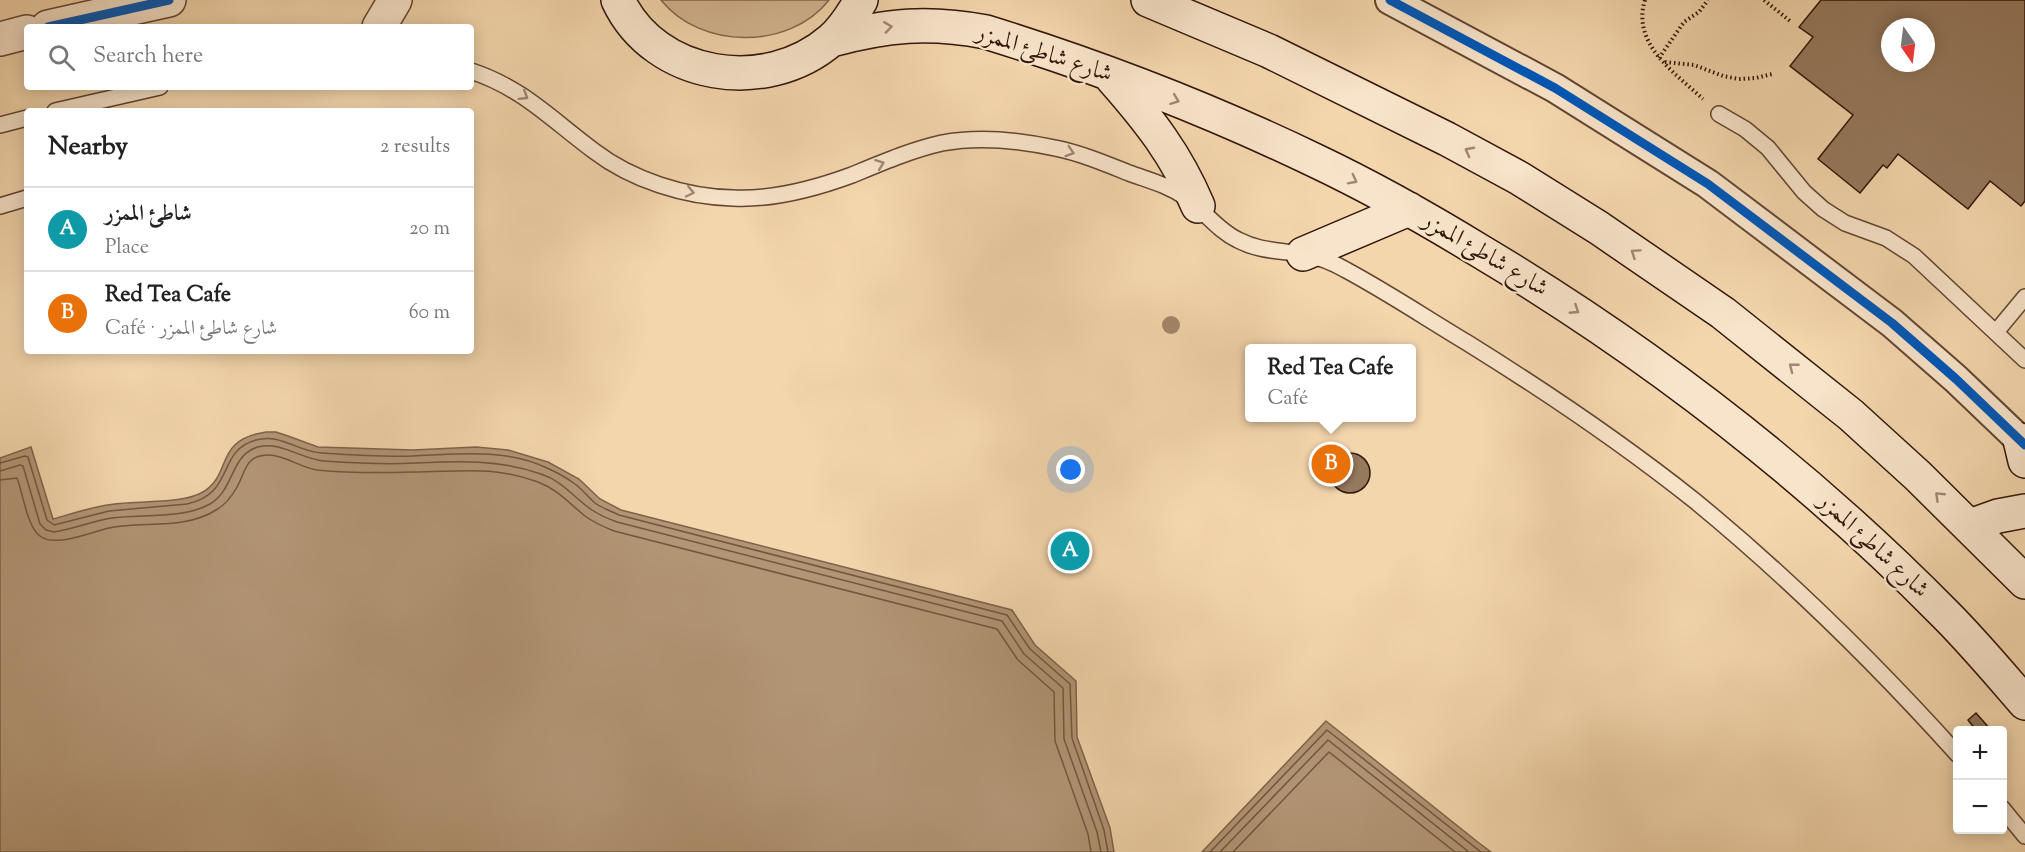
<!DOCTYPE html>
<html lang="en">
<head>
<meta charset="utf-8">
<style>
  :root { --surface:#fff; --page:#f2f2f2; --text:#222; --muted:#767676; --line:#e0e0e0; --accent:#8f2418 }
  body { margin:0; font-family:"Sorts Mill Goudy",Amiri,serif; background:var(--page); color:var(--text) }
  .controls { position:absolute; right:18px; bottom:18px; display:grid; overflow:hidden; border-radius:6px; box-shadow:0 3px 15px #0003 }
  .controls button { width:54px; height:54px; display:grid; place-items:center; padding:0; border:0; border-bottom:2px solid var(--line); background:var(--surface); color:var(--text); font:30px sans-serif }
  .compass { position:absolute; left:1881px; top:18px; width:54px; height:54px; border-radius:50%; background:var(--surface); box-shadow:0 3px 15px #0003; rotate:166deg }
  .you { position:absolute; left:1071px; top:470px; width:21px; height:21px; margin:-15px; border:4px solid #fff; border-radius:50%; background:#1a73e8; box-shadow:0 0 0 9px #1a73e833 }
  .badge { display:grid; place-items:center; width:39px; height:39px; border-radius:50%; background:var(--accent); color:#fff; font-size:20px; font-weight:700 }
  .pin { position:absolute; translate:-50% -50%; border:3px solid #fff; box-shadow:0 2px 6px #0006 }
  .popup { position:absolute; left:1245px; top:344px; width:171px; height:78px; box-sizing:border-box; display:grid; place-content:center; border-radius:6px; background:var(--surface); filter:drop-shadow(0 2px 4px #0005); font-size:20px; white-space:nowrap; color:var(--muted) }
  .popup b { font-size:22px; color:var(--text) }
  .popup::after { content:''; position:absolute; left:50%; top:100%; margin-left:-12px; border:12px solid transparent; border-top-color:var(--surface) }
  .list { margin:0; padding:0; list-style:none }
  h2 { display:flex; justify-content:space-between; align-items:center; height:78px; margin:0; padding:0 24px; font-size:26px }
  h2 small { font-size:20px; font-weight:400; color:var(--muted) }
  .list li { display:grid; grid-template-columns:39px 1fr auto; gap:18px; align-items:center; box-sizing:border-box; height:84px; padding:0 24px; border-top:2px solid var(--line) }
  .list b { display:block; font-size:22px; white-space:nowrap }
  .list p { margin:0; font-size:20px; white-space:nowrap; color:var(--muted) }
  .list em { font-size:20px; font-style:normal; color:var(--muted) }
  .icon { flex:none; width:33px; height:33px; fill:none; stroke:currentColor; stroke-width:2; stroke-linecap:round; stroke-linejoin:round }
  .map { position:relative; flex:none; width:2025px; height:852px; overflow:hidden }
  .search { position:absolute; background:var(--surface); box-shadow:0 3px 15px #0003; left:24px; top:24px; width:450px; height:66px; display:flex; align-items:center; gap:15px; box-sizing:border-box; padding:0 21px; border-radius:6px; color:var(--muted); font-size:22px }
  .panel { position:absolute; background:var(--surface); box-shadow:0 3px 15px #0003; left:24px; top:108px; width:450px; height:246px; border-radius:6px }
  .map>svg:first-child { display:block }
</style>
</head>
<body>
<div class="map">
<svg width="2025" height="852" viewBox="0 0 2025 852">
  <rect width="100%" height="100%" fill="#f4d6ad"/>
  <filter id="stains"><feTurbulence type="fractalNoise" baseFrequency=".00333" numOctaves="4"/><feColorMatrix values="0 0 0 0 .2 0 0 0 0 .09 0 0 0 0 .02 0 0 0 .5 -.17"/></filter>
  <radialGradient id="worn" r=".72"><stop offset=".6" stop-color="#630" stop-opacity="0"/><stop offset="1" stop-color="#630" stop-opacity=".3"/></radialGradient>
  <!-- green -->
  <path fill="#d3b591" stroke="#82664d" stroke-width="1.5" d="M661,0H829C789,51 700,49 661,0Z"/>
  <!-- water -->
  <path fill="#b29575" stroke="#7e624a" stroke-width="1.5" d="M266,432H276L288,436L318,447L413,450L476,447L508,450L548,462L579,479L600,499L621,510L1012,610L1035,645L1076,681L1077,737L1110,828L1114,852H0V458L31,447L53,519C71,514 89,508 107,505C133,500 181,505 203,492C233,474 213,440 266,432Z
    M1326,721L1479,843L1491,852H1202Z"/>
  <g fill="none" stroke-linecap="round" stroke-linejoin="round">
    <!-- shore -->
    <path stroke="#72563f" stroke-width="1.5" d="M0,463L25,456L28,457L47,520L54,525L109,511L187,504C236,493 216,451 256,440C281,433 298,452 322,453C352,455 383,457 413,456C458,454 505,448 547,468C556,472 567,478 575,484C582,489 588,497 595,503C602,508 611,511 619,515L1007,615L1030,649L1070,684L1072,738L1104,830L1108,852
      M0,471L20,465L23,466L40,524L46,530L54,532C74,529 92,521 112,518C141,514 184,519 210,504C235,489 230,455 258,447C281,441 301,459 324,461C354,463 385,465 415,463C459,461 498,459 541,474C563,481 574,498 592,510C599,515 609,519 617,522L1002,621L1024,654L1063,688L1064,739L1097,832L1101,852
      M0,480L17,478C23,493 27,527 40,536C55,548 91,532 109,528C144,521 185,530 216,510C225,505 232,496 237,487C246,471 245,455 269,455C285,455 301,468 317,470C348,473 381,473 412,472C459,472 491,465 538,482C557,489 570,504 585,516C593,522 604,527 614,531L997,629L1018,660L1054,692L1055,741L1088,834L1091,852
      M1210,852L1327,730L1481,852
      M1220,852L1328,740L1469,852
      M1233,852L1329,752L1455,852"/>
  </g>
  <!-- building -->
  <path fill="#967a5e" stroke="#311609" stroke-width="1.5" fill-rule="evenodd" d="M1821,0H2025V201L2021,206L1990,181L1968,209L1898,154L1887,168L1883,165L1860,193L1818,159L1853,115L1790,66L1813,37L1799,27ZM1890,27H1926V63H1890Z
    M1330 473a20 20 0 1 1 40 0a20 20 0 1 1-40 0Z
    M1976,713L1991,730H1976L1968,720Z"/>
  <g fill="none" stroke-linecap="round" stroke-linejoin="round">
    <defs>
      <path id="service" d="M471,71C523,88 552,120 594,151C632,180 685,197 733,198C773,200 814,189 852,175C881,163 911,150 942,143C979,136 1018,140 1055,148C1080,153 1104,163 1129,173C1148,180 1168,185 1185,197C1204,210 1217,230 1238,240C1261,252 1282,250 1306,255C1320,257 1334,263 1346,270C1387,292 1426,318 1466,342C1545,391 1622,443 1695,501C1790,579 1876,664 1958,755
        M55,111L160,87
        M1719,114L1745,129L1768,148L1804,192L1823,209L1845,223L1886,238L1914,256L2025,360
        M0,125L27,118
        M0,206L27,198
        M1996,332L2025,297
        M2002,808L2025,836"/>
      <path id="minor" d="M1390,0L1555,88L1708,184L1892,323L1956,379L2025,445"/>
      <path id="tertiary" d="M48,27L169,0
        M379,27L395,0
        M0,39L27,32"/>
      <path id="secondary" d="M618,0C655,79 766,96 831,40C844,29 853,14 861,0
        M1148,0L1269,51L1447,139L1519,178L1599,228L1723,313L1851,415L1918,476L2025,582
        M831,40C887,25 928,21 986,32C1096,66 1210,110 1314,160C1371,187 1426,218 1480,251C1649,352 1806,473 1945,614C1973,642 1999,673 2025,703
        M1112,78C1149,120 1176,154 1198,206
        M1303,254L1409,209
        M2020,440L2025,461
        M1970,526L1998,516L2025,511"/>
    </defs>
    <!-- service casing -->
    <use href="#service" stroke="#624632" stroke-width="18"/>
    <!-- minor casing -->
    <use href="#minor" stroke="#624632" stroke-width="32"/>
    <!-- tertiary casing -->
    <use href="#tertiary" stroke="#624632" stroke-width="36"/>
    <!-- secondary casing -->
    <use href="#secondary" stroke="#311609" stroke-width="36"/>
    <!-- path -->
    <path stroke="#311609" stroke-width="4" stroke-dasharray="1.5 3" stroke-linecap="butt" d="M1645,0C1631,44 1675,73 1703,99
      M1764,0L1790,21
      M1659,58L1684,22L1699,12L1708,0
      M1665,62L1694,65L1723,76L1739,79L1756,78L1772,74"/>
    <!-- service -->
    <use href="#service" stroke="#f8e4ca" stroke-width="15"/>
    <!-- minor -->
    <use href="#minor" stroke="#f8e4ca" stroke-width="28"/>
    <!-- tertiary -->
    <use href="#tertiary" stroke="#f8e4ca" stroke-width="33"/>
    <!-- secondary -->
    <use href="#secondary" stroke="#f8e4ca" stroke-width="33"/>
    <defs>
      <path id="cycleway" d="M1390,0L1555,88L1708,184L1892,323L1956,379L2025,445
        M48,27L169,0"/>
    </defs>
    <!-- cycleway casing -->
    <use href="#cycleway" stroke="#f8e4ca" stroke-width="13"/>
    <!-- cycleway -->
    <use href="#cycleway" stroke="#0057b8" stroke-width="9"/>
  </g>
  <!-- trees -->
  <circle fill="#a48769" cx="1171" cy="325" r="9"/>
  <!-- one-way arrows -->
  <defs><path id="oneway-chevron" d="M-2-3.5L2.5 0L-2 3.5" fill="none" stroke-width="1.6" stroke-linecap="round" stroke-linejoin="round" transform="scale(1.5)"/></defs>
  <g stroke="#9e8773">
    <use href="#oneway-chevron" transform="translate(888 27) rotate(-8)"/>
    <use href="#oneway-chevron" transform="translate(524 96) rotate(32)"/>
    <use href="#oneway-chevron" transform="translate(1175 100) rotate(21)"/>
    <use href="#oneway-chevron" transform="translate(1469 151) rotate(-152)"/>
    <use href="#oneway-chevron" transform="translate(1070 152) rotate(17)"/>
    <use href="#oneway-chevron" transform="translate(880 164) rotate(-21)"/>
    <use href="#oneway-chevron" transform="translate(1353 180) rotate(27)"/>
    <use href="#oneway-chevron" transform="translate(690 192) rotate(12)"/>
    <use href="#oneway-chevron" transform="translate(1635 253) rotate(-146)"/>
    <use href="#oneway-chevron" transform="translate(1575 310) rotate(33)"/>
    <use href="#oneway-chevron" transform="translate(1793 367) rotate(-142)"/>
    <use href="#oneway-chevron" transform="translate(1939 496) rotate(-136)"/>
  </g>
  <g text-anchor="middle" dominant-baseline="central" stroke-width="4.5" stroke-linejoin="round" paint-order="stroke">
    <!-- street labels -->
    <g font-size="24" fill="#311609" stroke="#f8e4ca">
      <text transform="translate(1044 54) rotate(18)">شارع شاطئ الممزر</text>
      <text transform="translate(1485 255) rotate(31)">شارع شاطئ الممزر</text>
      <text transform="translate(1873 546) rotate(43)">شارع شاطئ الممزر</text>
    </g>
  </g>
  <rect width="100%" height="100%" filter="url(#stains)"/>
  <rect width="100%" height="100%" fill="url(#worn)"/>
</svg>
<div class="controls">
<button>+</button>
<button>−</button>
</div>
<svg class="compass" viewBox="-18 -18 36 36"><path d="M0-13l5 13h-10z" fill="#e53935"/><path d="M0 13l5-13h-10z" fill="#767676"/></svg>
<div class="you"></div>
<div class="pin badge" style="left:1070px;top:551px;background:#0f9aa8">A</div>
<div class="pin badge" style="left:1331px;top:464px;background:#e8710a">B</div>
<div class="popup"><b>Red Tea Cafe</b>Café</div>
<div class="search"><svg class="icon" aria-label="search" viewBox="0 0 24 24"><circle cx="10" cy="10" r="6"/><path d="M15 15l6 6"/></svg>Search here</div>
<section class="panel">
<h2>Nearby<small>2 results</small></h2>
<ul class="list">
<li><span class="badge" style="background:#0f9aa8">A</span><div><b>شاطئ الممزر</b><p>Place</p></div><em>20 m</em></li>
<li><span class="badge" style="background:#e8710a">B</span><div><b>Red Tea Cafe</b><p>Café · شارع شاطئ الممزر</p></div><em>60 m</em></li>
</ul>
</section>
</div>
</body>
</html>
